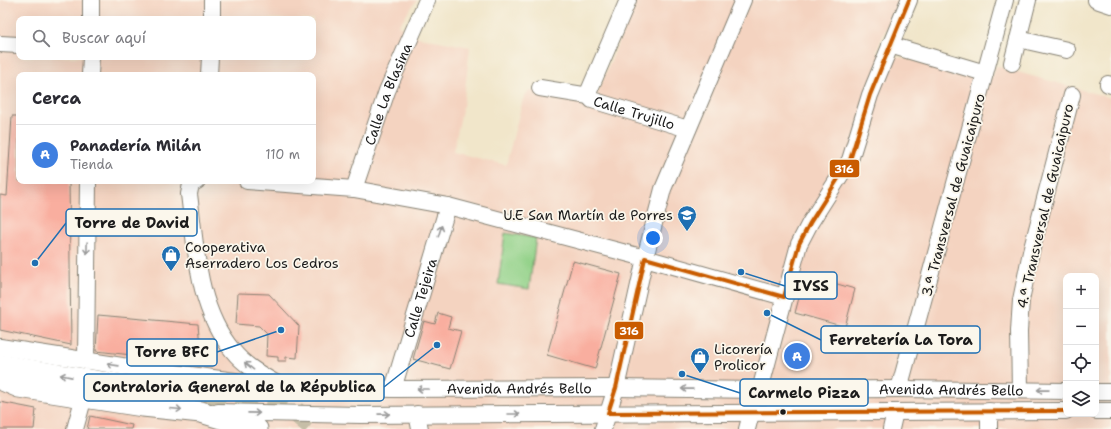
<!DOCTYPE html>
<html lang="es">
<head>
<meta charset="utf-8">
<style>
  :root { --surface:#fff; --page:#f7f7f7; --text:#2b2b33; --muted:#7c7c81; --line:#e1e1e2; --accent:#b45309 }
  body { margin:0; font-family:"Shantell Sans",sans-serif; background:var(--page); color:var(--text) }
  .controls { position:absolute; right:12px; bottom:12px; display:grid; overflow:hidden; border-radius:8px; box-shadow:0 4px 16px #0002 }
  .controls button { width:36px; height:36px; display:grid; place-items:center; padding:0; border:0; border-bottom:1px solid var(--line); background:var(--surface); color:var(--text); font:20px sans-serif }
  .you { position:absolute; left:653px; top:238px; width:14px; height:14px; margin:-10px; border:3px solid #fff; border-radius:50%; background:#1a73e8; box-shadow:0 0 0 6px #1a73e833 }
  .badge { display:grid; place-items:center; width:26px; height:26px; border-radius:50%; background:var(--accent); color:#fff; font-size:13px; font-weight:700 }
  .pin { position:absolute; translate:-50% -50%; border:2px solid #fff; box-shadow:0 1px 4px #0006 }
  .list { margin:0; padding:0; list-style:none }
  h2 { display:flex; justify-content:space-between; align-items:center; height:52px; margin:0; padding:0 16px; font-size:17px }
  h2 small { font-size:13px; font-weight:400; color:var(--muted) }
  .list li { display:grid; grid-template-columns:26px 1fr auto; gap:12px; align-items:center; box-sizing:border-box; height:60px; padding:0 16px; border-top:1px solid var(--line) }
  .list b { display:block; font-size:15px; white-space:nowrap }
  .list p { margin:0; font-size:13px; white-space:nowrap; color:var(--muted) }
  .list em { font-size:13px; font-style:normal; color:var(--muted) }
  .icon { flex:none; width:22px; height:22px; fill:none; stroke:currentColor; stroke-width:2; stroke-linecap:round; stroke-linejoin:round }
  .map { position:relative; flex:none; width:1111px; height:429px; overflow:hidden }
  .search { position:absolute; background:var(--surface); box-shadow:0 4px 16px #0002; left:16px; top:16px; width:300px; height:44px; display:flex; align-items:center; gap:10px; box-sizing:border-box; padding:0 14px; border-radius:8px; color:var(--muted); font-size:15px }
  .panel { position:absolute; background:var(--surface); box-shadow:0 4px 16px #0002; left:16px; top:72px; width:300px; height:112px; border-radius:8px }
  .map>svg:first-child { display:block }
</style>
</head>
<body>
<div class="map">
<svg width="1111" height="429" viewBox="0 0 1111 429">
  <rect width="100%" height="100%" fill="#fbf7ec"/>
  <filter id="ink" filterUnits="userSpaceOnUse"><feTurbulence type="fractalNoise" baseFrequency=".025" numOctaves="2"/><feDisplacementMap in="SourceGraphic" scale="8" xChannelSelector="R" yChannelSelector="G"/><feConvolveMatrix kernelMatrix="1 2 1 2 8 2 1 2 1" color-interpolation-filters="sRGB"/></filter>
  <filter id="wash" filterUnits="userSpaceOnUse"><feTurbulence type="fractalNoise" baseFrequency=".012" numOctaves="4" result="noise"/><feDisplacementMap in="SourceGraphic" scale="16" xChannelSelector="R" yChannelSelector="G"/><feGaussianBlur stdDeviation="0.9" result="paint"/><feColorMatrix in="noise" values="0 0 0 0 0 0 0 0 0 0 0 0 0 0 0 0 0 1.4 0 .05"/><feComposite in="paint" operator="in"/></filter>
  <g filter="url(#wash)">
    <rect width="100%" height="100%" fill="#f1e6ca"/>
    <!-- built -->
    <path fill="#f4d3c0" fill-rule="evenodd" d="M0,0H417L398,26L418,37L470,47L463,106L453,152L506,165L523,99L529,90L592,107L636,0H898L876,52L992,78L996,66L1111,98V429H0ZM19,19H313V57H19ZM19,75H313V181H19ZM1066,276H1096V414H1066Z"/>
    <!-- green -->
    <path fill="#92d188" stroke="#577652" d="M505,233L536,238L529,289L498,284Z"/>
    <g id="blocks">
      <!-- building -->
      <path fill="#f9ae9f" d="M12,116H19V181H69L71,345L0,330V195L7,196Z
        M573,261L621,274L595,369L547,355Z
        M805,275L855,289L845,327L795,313Z
        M238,293L269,294L299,326L297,358L286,357V361H278V357L266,356L267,334L259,326L236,324Z
        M438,313L451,317L448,328L461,331L450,369L413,359L424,321L435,324Z
        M98,315L198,324L201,358L194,362L96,351Z
        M0,402L36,409L34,429H0Z
        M90,416L132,425L131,429H87Z"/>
    </g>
  </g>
  <g filter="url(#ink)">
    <use href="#blocks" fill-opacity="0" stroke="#868173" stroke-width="1"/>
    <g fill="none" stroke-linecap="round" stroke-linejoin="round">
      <!-- major-tunnel -->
      <path stroke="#c6bea7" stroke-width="21" stroke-dasharray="21 10" stroke-linecap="butt" d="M174,391L272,401L291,408L316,429"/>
      <defs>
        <g id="minor">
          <path d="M91,0V19"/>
          <path id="s1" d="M628,0L589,91V96L592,100L688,129"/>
          <path d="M1096,0L1111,5"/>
          <path d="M212,19V0"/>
          <path d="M1018,39L1067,50"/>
          <path d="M0,44L19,45"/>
          <path d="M890,45L985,73"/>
          <path d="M1012,63L1028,0"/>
          <path d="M90,75L91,57"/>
          <path d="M209,75L210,57"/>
          <path d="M1108,84L1111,85"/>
          <path d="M540,88L589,96"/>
          <path d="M197,181L191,184L189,194C196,248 197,308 233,351C245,366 262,375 277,384"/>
          <path d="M247,181L354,189L448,206L645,258L784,297"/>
          <path id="s2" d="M354,189L387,91L427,0"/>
          <path id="s3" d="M0,347L122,366L282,387L393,389L616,388L760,390L899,389L1066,391"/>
          <path d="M86,361L88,181"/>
          <path id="s4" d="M393,389L448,206"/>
          <path d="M899,389L1005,0"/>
          <path d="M760,390L799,244L810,223L850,160L870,95L909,0"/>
          <path d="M1020,390L1019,331L1021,300L1031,252L1072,95"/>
          <path d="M1096,392H1111"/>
          <path d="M989,411V429"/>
          <path d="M1096,411H1111"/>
          <path d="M218,412L360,415L1066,411"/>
          <path d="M417,414L420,429"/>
          <path d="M75,429L83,400"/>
          <path d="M603,429L616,388L645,258L663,189L743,0"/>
          <path d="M747,429L751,414"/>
          <path d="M891,429L895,412"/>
        </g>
        <path id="major" d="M0,365L102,382L174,391
          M0,379L19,387L143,406L201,412L257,429"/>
      </defs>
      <!-- minor casing -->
      <use href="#minor" stroke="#868173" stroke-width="18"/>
      <!-- major casing -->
      <use href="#major" stroke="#868173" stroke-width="23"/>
      <!-- minor -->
      <use href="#minor" stroke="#fff" stroke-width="16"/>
      <!-- major -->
      <use href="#major" stroke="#fff" stroke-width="21"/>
      <defs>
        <path id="bus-1" d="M909,0L870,95L850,160L810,223L799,244L784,297L645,258L616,388L608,413L1066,411"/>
      </defs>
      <!-- bus-1 casing -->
      <use href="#bus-1" stroke="#fbf7ec" stroke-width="7"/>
      <!-- bus-1 -->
      <use href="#bus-1" stroke="#c95b00" stroke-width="4"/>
    </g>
    <!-- one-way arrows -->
    <defs><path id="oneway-shaft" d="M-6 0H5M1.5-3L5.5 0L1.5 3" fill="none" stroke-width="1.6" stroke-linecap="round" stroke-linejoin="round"/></defs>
    <g stroke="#999">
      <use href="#oneway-shaft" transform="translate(440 231) rotate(-73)"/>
      <use href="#oneway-shaft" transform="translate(87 248) rotate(91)"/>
      <use href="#oneway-shaft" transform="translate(113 365) rotate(-172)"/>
      <use href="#oneway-shaft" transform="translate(249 366) rotate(-141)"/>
      <use href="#oneway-shaft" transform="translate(66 376) rotate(-169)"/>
      <use href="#oneway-shaft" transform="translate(423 389) rotate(180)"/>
      <use href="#oneway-shaft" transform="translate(687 389) rotate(-179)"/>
      <use href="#oneway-shaft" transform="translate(1043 390) rotate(-179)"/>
      <use href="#oneway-shaft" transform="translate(176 409) rotate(5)"/>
      <use href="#oneway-shaft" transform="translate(254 413) rotate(1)"/>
      <use href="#oneway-shaft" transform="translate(384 414) rotate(-1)"/>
      <use href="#oneway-shaft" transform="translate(514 414)"/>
    </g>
  </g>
  <!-- icons -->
  <defs>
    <symbol id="school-pin" viewBox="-11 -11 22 30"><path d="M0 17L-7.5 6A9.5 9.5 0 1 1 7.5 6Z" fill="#1f6fb2" stroke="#fbf7ec"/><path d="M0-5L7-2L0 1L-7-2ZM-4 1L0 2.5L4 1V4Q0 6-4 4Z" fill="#fff"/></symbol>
    <symbol id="shop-pin" viewBox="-11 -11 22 30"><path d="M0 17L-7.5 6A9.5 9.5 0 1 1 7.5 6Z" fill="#1f6fb2" stroke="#fbf7ec"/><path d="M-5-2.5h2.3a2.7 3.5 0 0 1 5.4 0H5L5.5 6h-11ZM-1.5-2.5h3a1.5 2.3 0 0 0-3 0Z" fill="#fff"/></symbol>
  </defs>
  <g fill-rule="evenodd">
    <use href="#school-pin" x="676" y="204" width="22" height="30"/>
    <use href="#shop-pin" x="160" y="244" width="22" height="30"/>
    <use href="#shop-pin" x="689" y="346" width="22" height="30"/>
  </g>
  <!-- markers -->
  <circle fill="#1c1c1c" stroke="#fbf7ec" stroke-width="1.5" cx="783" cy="412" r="3.5"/>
  <g text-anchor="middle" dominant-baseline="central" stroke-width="3.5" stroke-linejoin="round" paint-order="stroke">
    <!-- street labels -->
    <g font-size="14" fill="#1c1c1c" stroke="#fbf7ec">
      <text stroke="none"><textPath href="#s2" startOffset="101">Calle La Blasina</textPath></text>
      <text stroke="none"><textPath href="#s1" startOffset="153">Calle Trujillo</textPath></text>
      <text transform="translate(953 195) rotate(-75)">3.ª Transversal de Guaicaipuro</text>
      <text transform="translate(1045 206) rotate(-77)">4.ª Transversal de Guaicaipuro</text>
      <text stroke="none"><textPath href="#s4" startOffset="95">Calle Tejeira</textPath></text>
      <text stroke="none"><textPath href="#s3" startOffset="522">Avenida Andrés Bello</textPath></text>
      <text stroke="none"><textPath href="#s3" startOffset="954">Avenida Andrés Bello</textPath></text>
    </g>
    <!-- poi labels -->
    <g font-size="14" fill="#1c1c1c" stroke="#fbf7ec" text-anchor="start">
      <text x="673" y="215" text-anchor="end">U.E San Martín de Porres</text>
      <text x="185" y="247">Cooperativa<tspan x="185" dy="16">Aserradero Los Cedros</tspan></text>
      <text x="714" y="349">Licorería<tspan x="714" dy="16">Prolicor</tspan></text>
    </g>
  </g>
  <!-- callouts -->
  <path fill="none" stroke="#1f6fb2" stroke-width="1.5" d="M35 263L66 223M741 272L785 286M767 313L821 340M281 330L217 352M437 345L384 387M682 374L740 393"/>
  <g fill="#1f6fb2" stroke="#fbf7ec" stroke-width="1.5">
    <circle cx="35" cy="263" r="4"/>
    <circle cx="741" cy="272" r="4"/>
    <circle cx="767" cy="313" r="4"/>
    <circle cx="281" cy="330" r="4"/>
    <circle cx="437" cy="345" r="4"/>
    <circle cx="682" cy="374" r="4"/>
  </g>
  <g fill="#fbf7ec" stroke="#1f6fb2" stroke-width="1.5">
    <rect x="66" y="209" width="131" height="27" rx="4"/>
    <rect x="785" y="272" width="52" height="27" rx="4"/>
    <rect x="821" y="326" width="159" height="27" rx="4"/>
    <rect x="127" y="339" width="90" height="27" rx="4"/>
    <rect x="84" y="374" width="300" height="27" rx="4"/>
    <rect x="740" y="379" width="128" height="27" rx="4"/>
  </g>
  <g font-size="15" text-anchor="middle" font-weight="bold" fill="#1c1c1c">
    <text x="132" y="228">Torre de David</text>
    <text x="811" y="291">IVSS</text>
    <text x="901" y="345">Ferretería La Tora</text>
    <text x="172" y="357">Torre BFC</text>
    <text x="234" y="392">Contraloria General de la Républica</text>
    <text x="804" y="398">Carmelo Pizza</text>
  </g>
  <g stroke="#fbf7ec" stroke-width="1.5">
    <rect x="829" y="159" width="31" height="19" rx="4" fill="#c95b00"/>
    <rect x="614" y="321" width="30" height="19" rx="4" fill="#c95b00"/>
  </g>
  <g font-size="11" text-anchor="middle" font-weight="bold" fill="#fff">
    <text x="844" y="173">316</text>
    <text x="629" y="335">316</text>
  </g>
</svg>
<div class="controls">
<button>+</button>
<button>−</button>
<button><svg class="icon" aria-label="locate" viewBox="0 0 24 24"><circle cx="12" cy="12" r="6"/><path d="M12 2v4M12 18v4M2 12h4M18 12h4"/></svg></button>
<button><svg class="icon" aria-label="layers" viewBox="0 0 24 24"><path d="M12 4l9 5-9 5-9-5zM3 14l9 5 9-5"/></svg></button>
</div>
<div class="you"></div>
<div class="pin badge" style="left:797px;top:356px;background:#3f7fe0">A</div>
<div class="search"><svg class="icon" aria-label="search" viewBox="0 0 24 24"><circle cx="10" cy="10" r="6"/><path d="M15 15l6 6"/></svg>Buscar aquí</div>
<section class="panel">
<h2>Cerca<small></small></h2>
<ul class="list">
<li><span class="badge" style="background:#3f7fe0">A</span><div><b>Panadería Milán</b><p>Tienda</p></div><em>110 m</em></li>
</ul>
</section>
</div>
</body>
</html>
